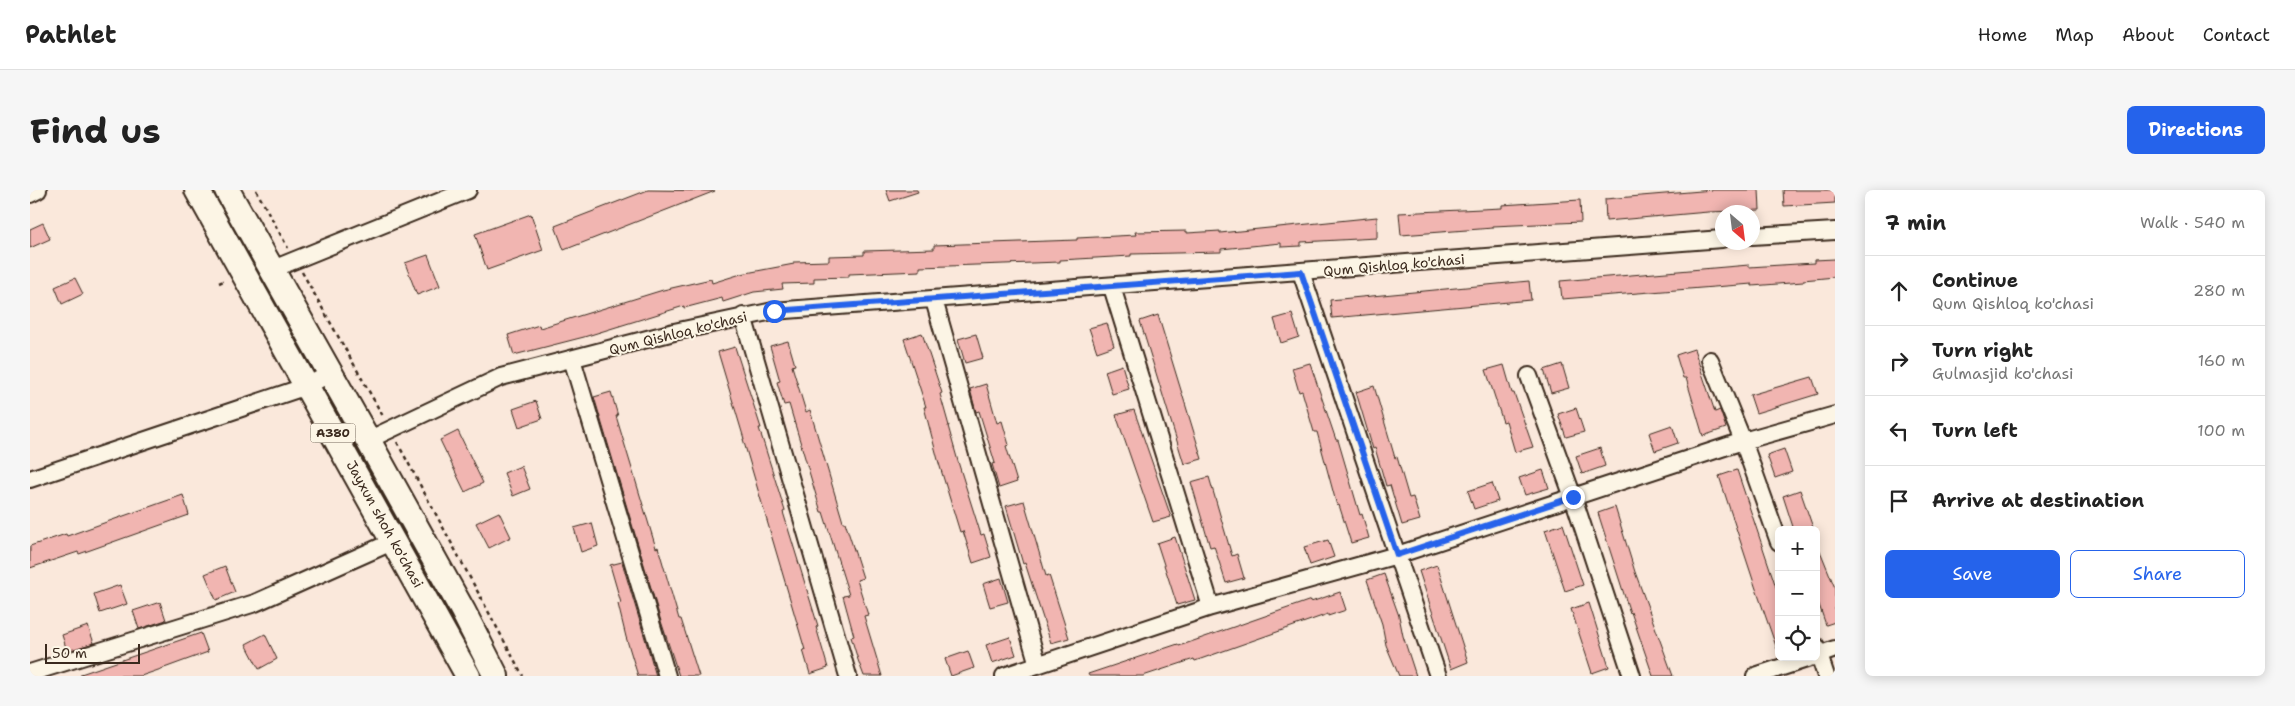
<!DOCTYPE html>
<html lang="en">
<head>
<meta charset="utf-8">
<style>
  :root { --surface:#fff; --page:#f6f6f6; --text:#222; --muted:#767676; --line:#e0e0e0; --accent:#2563eb }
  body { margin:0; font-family:"Shantell Sans",sans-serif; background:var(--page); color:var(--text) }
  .controls { position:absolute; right:15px; bottom:15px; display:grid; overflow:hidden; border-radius:8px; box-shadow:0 2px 12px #0003 }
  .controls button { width:45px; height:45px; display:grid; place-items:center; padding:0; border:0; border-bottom:1px solid var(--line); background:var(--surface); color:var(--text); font:25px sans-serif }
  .compass { position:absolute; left:1685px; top:15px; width:45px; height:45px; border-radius:50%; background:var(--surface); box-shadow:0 2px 12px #0003; rotate:152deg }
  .scale { position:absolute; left:15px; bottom:12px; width:95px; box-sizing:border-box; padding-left:5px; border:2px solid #3b2a1e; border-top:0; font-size:14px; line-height:18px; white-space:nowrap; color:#3b2a1e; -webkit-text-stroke:4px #fcf5e5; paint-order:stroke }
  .stop { position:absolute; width:15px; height:15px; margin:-11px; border:4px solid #2563eb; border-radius:50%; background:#fff }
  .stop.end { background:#2563eb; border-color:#fff; box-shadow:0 1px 5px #0008 }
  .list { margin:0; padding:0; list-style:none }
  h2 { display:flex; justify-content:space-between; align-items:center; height:65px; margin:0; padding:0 20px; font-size:21px }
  h2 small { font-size:16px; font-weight:400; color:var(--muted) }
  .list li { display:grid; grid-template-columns:32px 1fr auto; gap:15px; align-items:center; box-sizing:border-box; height:70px; padding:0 20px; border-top:1px solid var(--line) }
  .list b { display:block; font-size:19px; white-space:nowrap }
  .list p { margin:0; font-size:16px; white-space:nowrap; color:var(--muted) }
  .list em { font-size:16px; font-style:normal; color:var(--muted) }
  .actions { display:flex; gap:10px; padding:15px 20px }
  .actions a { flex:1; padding:11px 0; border:1px solid var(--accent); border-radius:8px; text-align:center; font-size:18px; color:var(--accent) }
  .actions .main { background:var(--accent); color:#fff }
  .icon { flex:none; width:28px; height:28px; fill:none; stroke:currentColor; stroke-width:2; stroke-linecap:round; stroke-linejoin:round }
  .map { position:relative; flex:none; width:1805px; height:486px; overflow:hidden; border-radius:8px }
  header { display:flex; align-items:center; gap:30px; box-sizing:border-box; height:70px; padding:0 25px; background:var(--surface); border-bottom:1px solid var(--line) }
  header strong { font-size:24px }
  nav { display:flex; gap:28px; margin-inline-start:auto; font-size:18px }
  .intro { display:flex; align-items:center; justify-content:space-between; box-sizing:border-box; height:120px; padding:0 30px }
  h1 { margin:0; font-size:35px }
  .button { padding:12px 22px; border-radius:8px; background:var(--accent); color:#fff; font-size:18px; font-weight:700 }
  main { display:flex; gap:30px; padding:0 30px }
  aside { flex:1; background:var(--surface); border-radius:8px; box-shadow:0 2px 12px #0003 }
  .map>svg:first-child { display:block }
</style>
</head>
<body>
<header>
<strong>Pathlet</strong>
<nav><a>Home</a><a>Map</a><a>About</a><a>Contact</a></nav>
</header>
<div class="intro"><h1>Find us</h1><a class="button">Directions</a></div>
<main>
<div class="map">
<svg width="1805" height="486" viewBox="0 0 1805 486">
  <rect width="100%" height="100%" fill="#fae8db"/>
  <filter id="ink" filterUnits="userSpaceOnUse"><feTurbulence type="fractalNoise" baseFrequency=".02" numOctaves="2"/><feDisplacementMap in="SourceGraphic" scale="10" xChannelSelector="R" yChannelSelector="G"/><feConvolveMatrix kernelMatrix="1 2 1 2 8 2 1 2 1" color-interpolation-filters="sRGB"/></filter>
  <g filter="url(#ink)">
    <!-- building -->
    <path fill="#f1b5b1" stroke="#3b2a1e" d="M618,0L685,1L534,60L525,36Z
      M856,0H887L888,2L860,11Z
      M1683,0H1729L1730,20L1678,22L1576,31L1575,9Z
      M1753,0H1805V13L1754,16Z
      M1550,10L1551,32L1463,36V38L1371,45L1369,23L1472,18V15Z
      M501,24L513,60L457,80L445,44Z
      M1347,27V48L1271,52V56L1251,57V53L1191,59V62L1101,64V66L1030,70V72L890,77V81L819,84V87L784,88V93L752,94L753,99L724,102L693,112L692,108L654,118V116L554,147L484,165L478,145L509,135L510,138L633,100L681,89L682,93L711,84L764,74V72L799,71V66L834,65V61L904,59V55L1047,50V48L1106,45L1105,42L1157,41V43L1190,41V43Z
      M13,33L20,49L0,58V39Z
      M398,65L410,96L387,105L375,73Z
      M1805,69V87L1773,90V92L1722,96V94L1532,109L1530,91L1719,75V77L1784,73V70Z
      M45,88L53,104L32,114L25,97Z
      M1499,91L1501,110L1302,128L1300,110Z
      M1262,124L1269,147L1251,153L1244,129Z
      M1128,125L1172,269L1154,274L1110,131Z
      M1077,133L1084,156L1067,162L1059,138Z
      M892,143L912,203L910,204L919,236H918L929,275L951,345L954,344L961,367L943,373L933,341L930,342L908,270L894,217H896L874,149Z
      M946,144L953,168L935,173L928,149Z
      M758,151L765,175L762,176L776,222L780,220L813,332H815L833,388L827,390L838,425L834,426L852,486H834L828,470L821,447L824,446L813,406L819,405L793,322H791L759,214L754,215L747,192L750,191L740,156Z
      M705,157L731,238H729L755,321L753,322L788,436L786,437L798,478L780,484L773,460H775L713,249H714L688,162Z
      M1664,159L1685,222L1690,220L1696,238L1673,246L1656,188H1653L1646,165Z
      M1280,173L1306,250H1308L1330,325L1332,324L1339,348L1321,353L1309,315L1307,316L1287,242H1284L1272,201L1269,202L1262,178Z
      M1532,174L1539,198L1521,203L1514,180Z
      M1092,175L1099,199L1082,204L1075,181Z
      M1474,175L1482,203H1484L1503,257L1485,262L1476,231L1473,232L1456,180Z
      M1782,187L1788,204L1726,223L1720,205Z
      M956,194L967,233L972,231L979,255L976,256L987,292L969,298L962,274L965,273L949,221L946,222L940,199Z
      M1344,196L1365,268L1367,267L1379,308L1383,307L1390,330L1372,335L1360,295L1356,296L1345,258L1343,259L1326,202Z
      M581,202L588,226H586L626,358L628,357L649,429H651L669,486H649L630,428L564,207Z
      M506,211L512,229L489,237L483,219Z
      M1546,218L1554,242L1536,247L1528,224Z
      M1104,220L1141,327L1123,332L1086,225Z
      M1642,235L1648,253L1625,261L1619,243Z
      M428,241L453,293L435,302L410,250Z
      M1570,258L1575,276L1552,284L1546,266Z
      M1754,259L1762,282L1745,288L1737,265Z
      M491,276L500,299L483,306L474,283Z
      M1513,280L1519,298L1495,305L1489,288Z
      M1707,280L1749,406V458L1747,459L1725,396L1689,286Z
      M1179,287L1202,366L1207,364L1214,388L1196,393L1184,356L1180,357L1161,292Z
      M1462,293L1468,311L1444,319L1438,301Z
      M1770,300L1781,332L1784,340H1764L1753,306Z
      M153,305L159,325L49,364L48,362L0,378V356L36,344L37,346Z
      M994,311L1016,386L1019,385L1039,448L1021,453L995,373L993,374L976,316Z
      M1585,317L1605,382L1643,486H1623L1601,422L1600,423L1568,323Z
      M469,322L481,347L459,358L446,333Z
      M562,333L568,356L551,362L544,338Z
      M1533,334L1553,395L1535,401L1515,340Z
      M1145,347L1165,410L1147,415L1127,353Z
      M1298,350L1304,367L1280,375L1274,357Z
      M1786,351L1805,398V432L1796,435L1786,406Z
      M592,372L620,465L626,486H608L596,447L588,414L591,413L580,375Z
      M1407,375L1438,472L1421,479L1389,381Z
      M195,376L205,402L186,410L175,384Z
      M1354,384L1369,426L1373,446L1386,486H1369L1356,455L1352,434L1337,390Z
      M971,388L978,412L960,417L953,394Z
      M90,395L97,414L70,423L64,404Z
      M1310,402L1316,420L1298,426V424L1165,471L1164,469L1113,486H1059L1058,484L1148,454L1149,456L1281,410V412Z
      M130,412L136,430L109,439L103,421Z
      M1559,413L1579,477L1562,483L1541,419Z
      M58,436L64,453L37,461L32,445Z
      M171,443L178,462L137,477L111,486H51V484Z
      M235,444L247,469L229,479L216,454Z
      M980,447L986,465L962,473L956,455Z
      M938,461L944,478L921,486L915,469Z"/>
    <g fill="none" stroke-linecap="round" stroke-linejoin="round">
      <defs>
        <path id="minor" d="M0,4L8,0
          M1722,46L1805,41
          M243,79L438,0
          M1271,82L1408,486
          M1082,97L1181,417
          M904,110L1008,475
          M713,126L818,486
          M542,169L637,486
          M1680,170L1713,251L1749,352
          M1499,186L1543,307L1602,486
          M338,250L471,187L644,142L743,121L1692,49
          M0,289L277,196L301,183
          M1786,456L1796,486
          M1786,466L1805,459
          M0,483L225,413L364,351
          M974,486L1181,417L1367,365L1713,251L1805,225
          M1725,486L1783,467"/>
        <path id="highway" d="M167,0L438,486
          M197,0L338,250L433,421L466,486"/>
      </defs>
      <!-- minor casing -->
      <use href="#minor" stroke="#3b2a1e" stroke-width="20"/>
      <!-- highway casing -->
      <use href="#highway" stroke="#3b2a1e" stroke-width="28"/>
      <!-- path -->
      <path stroke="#3b2a1e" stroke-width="2.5" stroke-dasharray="4 4" stroke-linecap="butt" d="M226,0L258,58
        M272,82L354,228
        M189,93L196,90
        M367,252L493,486"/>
      <!-- minor -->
      <use href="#minor" stroke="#fcf5e5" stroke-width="16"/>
      <!-- highway -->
      <use href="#highway" stroke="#fcf5e5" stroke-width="24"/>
    </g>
  </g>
  <g fill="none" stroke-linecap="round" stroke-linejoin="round" filter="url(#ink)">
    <!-- route -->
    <path stroke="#2563eb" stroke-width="6" d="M744,121L1271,82L1367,365L1543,307"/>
  </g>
  <g text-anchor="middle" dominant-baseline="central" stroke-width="4" stroke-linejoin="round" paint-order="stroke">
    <!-- shield labels -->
    <rect fill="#fcf5e5" stroke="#75675a" stroke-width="1" x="280.5" y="233.5" width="45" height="19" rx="4"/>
    <g font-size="12" font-weight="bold" fill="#3b2a1e">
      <text x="303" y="243">A380</text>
    </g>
    <!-- street labels -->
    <g font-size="14" fill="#3b2a1e" stroke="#fcf5e5">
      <text transform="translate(1364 75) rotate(-5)">Qum Qishloq ko'chasi</text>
      <text transform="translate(648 143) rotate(-14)">Qum Qishloq ko'chasi</text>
      <text transform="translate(355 334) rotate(61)">Jayxun shoh ko'chasi</text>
    </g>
  </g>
</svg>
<div class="controls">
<button>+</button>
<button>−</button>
<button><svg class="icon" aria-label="locate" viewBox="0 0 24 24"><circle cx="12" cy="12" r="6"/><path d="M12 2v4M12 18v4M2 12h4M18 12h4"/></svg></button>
</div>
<svg class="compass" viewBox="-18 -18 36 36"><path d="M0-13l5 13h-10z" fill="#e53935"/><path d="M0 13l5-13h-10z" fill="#767676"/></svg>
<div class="scale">50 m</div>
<div class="stop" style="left:744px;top:121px"></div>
<div class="stop end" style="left:1543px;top:307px"></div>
</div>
<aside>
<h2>7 min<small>Walk · 540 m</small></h2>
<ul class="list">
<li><svg class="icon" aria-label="ahead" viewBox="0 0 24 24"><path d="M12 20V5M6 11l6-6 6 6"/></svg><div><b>Continue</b><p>Qum Qishloq ko'chasi</p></div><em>280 m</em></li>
<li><svg class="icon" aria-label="right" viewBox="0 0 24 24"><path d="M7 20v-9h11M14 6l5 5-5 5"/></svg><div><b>Turn right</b><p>Gulmasjid ko'chasi</p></div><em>160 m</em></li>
<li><svg class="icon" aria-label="left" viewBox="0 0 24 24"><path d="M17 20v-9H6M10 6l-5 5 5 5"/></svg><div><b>Turn left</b></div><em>100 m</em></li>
<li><svg class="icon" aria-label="arrive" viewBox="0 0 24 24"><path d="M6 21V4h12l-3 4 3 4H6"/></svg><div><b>Arrive at destination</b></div></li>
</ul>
<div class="actions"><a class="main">Save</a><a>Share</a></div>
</aside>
</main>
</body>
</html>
